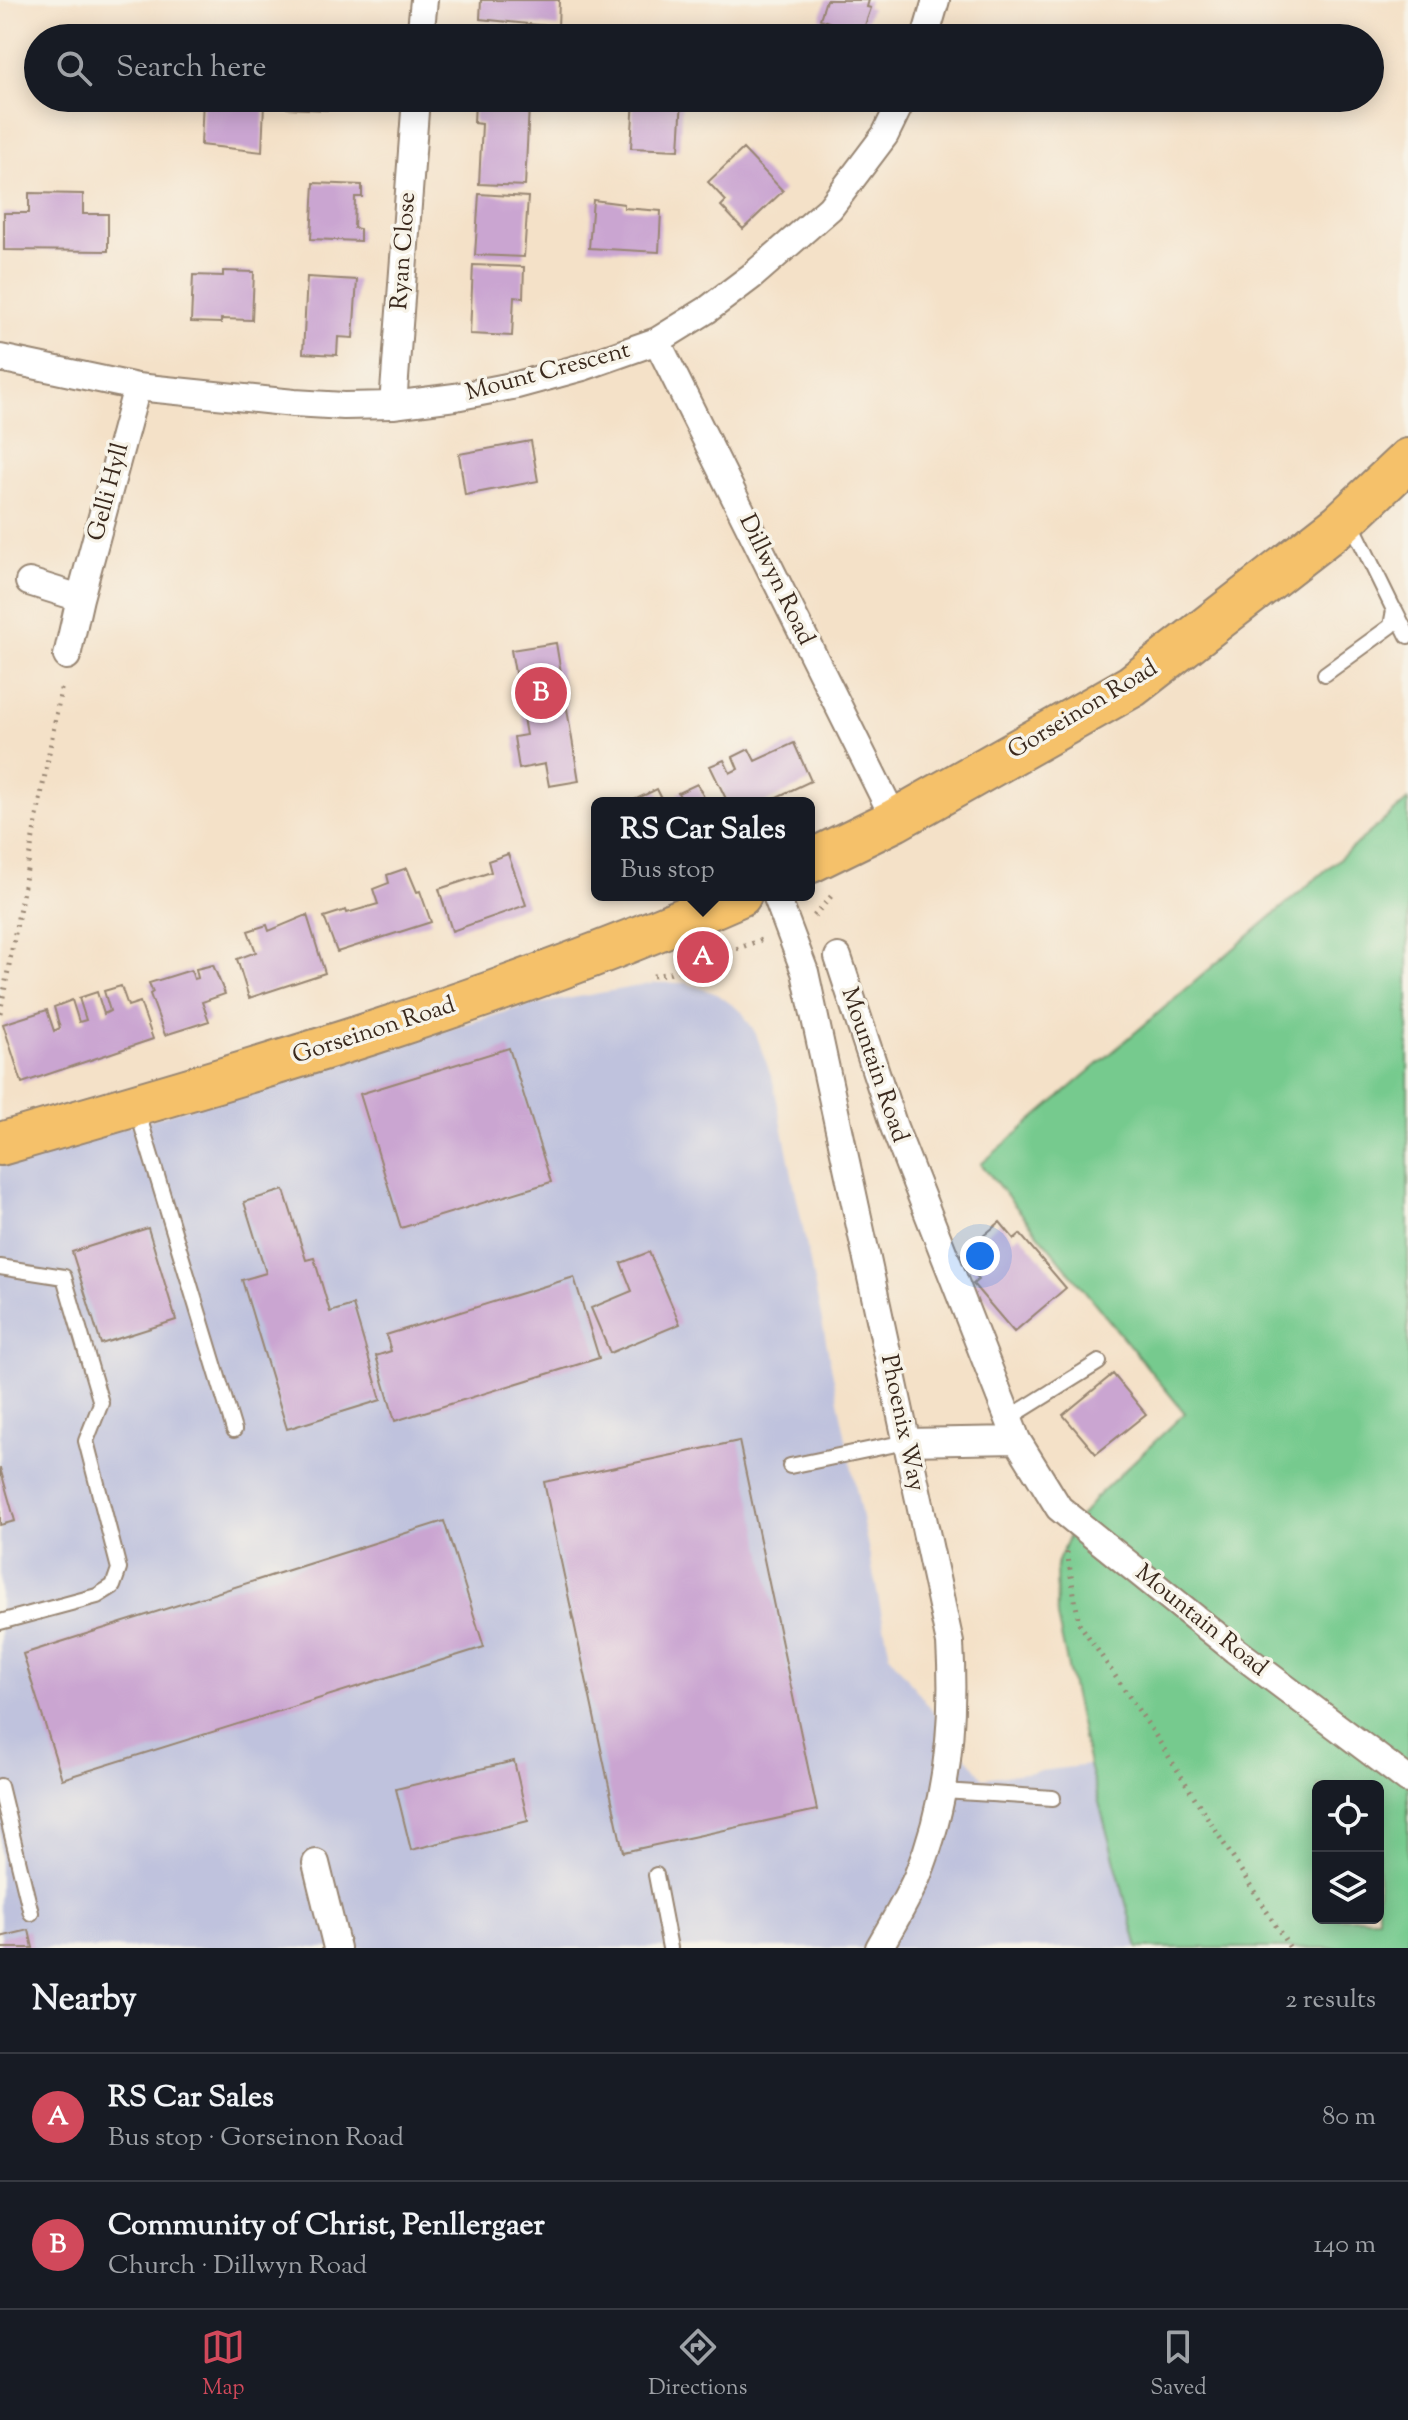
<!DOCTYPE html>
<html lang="en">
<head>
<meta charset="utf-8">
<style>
  :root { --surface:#171b24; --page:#20242c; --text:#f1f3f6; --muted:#9ea1a6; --line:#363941; --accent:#d1495b }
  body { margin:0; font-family:"Sorts Mill Goudy",serif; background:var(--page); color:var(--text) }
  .controls { position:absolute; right:24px; bottom:24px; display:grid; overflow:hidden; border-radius:12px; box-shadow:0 4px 20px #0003 }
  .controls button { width:72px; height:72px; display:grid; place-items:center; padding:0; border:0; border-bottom:2px solid var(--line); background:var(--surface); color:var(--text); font:40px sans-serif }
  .you { position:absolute; left:980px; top:1256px; width:28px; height:28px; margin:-20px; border:6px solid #fff; border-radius:50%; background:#1a73e8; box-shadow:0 0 0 12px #1a73e833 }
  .badge { display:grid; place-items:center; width:52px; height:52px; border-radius:50%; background:var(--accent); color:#fff; font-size:26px; font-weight:700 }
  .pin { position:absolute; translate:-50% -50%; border:4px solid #fff; box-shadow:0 2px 8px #0006 }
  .popup { position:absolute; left:591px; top:797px; width:224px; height:104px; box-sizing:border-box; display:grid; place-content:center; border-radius:12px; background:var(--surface); filter:drop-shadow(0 2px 6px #0005); font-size:26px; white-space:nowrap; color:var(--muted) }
  .popup b { font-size:30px; color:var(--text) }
  .popup::after { content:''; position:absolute; left:50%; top:100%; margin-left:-16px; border:16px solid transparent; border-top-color:var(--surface) }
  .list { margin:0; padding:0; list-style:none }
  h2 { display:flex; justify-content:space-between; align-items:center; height:104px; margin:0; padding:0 32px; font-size:34px }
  h2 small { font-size:26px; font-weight:400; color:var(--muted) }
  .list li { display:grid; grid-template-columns:52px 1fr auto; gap:24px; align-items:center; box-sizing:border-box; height:128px; padding:0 32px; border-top:2px solid var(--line) }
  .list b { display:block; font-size:30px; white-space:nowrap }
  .list p { margin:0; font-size:26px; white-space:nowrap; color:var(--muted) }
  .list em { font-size:26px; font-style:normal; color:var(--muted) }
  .icon { flex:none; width:44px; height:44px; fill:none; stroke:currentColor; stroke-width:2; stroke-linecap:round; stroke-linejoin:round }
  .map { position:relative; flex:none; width:1408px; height:1948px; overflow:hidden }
  .search { position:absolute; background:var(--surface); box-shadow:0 4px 20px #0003; left:24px; right:24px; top:24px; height:88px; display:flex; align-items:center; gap:20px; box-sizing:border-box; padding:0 28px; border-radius:44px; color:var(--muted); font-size:30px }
  .sheet { height:360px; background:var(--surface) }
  nav { display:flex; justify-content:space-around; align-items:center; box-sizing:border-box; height:112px; border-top:2px solid var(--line); background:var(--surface); font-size:22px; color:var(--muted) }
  nav a { display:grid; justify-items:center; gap:4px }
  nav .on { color:var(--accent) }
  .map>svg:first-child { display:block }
</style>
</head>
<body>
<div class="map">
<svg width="1408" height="1948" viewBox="0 0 1408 1948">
  <rect width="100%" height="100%" fill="#f7f3e8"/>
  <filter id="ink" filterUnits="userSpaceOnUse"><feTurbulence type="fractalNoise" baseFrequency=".0125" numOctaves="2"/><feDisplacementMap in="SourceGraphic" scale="16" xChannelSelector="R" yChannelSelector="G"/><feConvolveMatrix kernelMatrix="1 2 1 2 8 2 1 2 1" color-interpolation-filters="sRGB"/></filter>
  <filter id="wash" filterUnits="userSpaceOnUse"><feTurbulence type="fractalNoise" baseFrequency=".006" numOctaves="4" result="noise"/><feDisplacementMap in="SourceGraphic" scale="32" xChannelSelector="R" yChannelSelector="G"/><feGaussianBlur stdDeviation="1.8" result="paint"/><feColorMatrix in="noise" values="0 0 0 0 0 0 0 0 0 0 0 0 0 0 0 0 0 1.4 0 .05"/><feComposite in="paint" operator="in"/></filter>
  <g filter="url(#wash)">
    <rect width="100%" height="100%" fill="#f4e1c8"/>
    <!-- industrial -->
    <path fill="#bfc2dd" d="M656,983H686L717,994L742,1012L756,1034L773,1081L890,1655L983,1778L1089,1765L1138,1948H0V1165L522,1007Z"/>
    <!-- green -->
    <path fill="#76ca8e" stroke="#587a56" stroke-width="2" fill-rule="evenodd" d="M1408,800V1948H1138L1089,1765L1057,1617L1056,1566L1072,1528L1095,1498L1185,1413L981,1164ZM1318,1786H1378V1918H1318Z"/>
    <g id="blocks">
      <!-- building -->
      <path fill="#caa5d1" d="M481,0H559L558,27L480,19Z
        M826,0H869L867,7L871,8L862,34L820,19Z
        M203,98L233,99V103L264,104L262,152L201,145Z
        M288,98H366V108L327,106V110L287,108Z
        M486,98H513V106H529L525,186L479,184L482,124L474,123L475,101H485Z
        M634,98H682L679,150L631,148Z
        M743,149L783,191L743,229L721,206L726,201L708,182Z
        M314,183L362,185V197H355L354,228L360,229V241L311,239Z
        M29,193L83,194V214H108V251L4,250V213H29Z
        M479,194L528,197L524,257L475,255Z
        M593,200L624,204V208L661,211L659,252L589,248Z
        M473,265L524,267L523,298L514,297L512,336L470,334Z
        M223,271L254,272L252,320L221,319V323L191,322L193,275L223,276Z
        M307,277L357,280L353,338L338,337L337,355L303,353Z
        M531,441L538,481L465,495L459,454Z
        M556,643L579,781L549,786L545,764L519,769L514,737L526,735L511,650Z
        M794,743L811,781L764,803H728L710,766L724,760L730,773L738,769L733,757L749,749L755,761Z
        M697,784L707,803H671L681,798L678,793Z
        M657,789L664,803H628Z
        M508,854L526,905L452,931L439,889L491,872L488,861Z
        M407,868L417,892L420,891L431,922L337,952L324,917L346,910L347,913L378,904L373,889L389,883L387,875Z
        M307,915L325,973L249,998L237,959L256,952L248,931L267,925L269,931Z
        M213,965L225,994L202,1002L209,1021L165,1035L150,994L153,992L149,983L191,970L194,979L198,978L196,969Z
        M121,986L128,1006L140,1002L153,1039L22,1083L3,1024L47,1010L54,1031L60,1028L54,1007L72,1000L79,1022L86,1020L79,998L97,992L104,1014L110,1011L104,991Z
        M509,1048L551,1182L401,1228L360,1094Z
        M284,1190L306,1260L314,1258L330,1312L353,1305L381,1400L287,1429L242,1280L266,1273L244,1202Z
        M1000,1222L1014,1239L1020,1234L1066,1288L1014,1332L973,1284L979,1279L959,1256Z
        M148,1228L176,1320L101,1344L72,1252Z
        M649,1252L680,1324L610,1353L591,1308L632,1291L621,1263Z
        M574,1277L599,1358L395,1421L376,1356L391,1351L386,1335Z
        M1113,1374L1146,1414L1096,1454L1063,1415Z
        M739,1441L817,1810L623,1852L544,1482Z
        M0,1468L15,1521L0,1525Z
        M444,1521L484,1647L62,1779L23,1654Z
        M514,1761L528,1821L411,1850L396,1789Z
        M29,1930L33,1948H0V1937Z"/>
    </g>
  </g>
  <g filter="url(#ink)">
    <use href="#blocks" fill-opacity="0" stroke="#988673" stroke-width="2"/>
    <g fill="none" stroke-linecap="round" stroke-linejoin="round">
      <defs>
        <path id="service" d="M1395,610L1408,636
          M1325,674L1391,626L1394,610L1350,520
          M137,1110L234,1430
          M0,1267L64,1277L101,1403L86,1441L119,1569L113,1586L97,1596L0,1622
          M1009,1418L1099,1362
          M790,1466L906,1442
          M0,1786L31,1913
          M943,1791L1053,1798
          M656,1875L670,1948"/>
        <path id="minor" d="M420,38L424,0
          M925,38L936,0
          M657,341L895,820
          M0,358L137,387L294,403L344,406L393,405L455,397L517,385L583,367L657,341L707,310L752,276L830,208L885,135L903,98
          M393,405L416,98
          M29,582L80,598
          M67,656L80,598L137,387
          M776,895L805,972L950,1643C955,1722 947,1804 917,1877C906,1902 892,1925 879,1948
          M838,957L894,1127L1017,1440L1059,1508L1235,1650L1408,1780
          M906,1442L1017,1440
          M316,1863L337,1948"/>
        <path id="primary" d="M809,862L895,820L1132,686L1340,524L1408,460
          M0,1144C250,1073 502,1000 740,895"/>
      </defs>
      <!-- service casing -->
      <use href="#service" stroke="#988673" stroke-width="18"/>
      <!-- minor casing -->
      <use href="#minor" stroke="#988673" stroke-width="30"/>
      <!-- primary casing -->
      <use href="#primary" stroke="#988673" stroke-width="46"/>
      <!-- path -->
      <path stroke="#988673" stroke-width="5" stroke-dasharray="2 6" stroke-linecap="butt" d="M814,916L833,894
        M653,976L670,973L761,940
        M0,1013L62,684
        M1067,1552L1079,1623L1152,1730L1290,1948"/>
      <!-- service -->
      <use href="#service" stroke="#fff" stroke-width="14"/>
      <!-- minor -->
      <use href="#minor" stroke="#fff" stroke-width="26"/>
      <!-- primary -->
      <use href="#primary" stroke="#f5c16b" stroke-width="42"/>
    </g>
  </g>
  <g text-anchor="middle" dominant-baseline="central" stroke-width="7" stroke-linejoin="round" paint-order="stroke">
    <!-- street labels -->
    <g font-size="24" fill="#3b2a1e" stroke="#f7f3e8">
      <text transform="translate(404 251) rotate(-86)">Ryan Close</text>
      <text transform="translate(548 372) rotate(-15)">Mount Crescent</text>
      <text transform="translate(109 492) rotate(-75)">Gelli Hyll</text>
      <text transform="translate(776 580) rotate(64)">Dillwyn Road</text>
      <text transform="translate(1083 710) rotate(-31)">Gorseinon Road</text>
      <text transform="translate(374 1031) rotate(-18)">Gorseinon Road</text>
      <text transform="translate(874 1065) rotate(71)">Mountain Road</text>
      <text transform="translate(902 1423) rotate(78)">Phoenix Way</text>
      <text transform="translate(1201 1621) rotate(39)">Mountain Road</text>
    </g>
  </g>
</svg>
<div class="controls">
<button><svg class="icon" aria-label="locate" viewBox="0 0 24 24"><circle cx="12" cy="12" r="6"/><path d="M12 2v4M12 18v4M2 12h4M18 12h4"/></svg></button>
<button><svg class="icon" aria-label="layers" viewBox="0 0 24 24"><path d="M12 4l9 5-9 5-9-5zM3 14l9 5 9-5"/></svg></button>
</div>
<div class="you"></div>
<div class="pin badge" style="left:703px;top:957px">A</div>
<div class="popup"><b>RS Car Sales</b>Bus stop</div>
<div class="pin badge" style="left:541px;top:693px">B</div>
<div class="search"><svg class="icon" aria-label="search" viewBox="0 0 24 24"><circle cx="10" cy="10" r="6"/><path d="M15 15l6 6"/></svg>Search here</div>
</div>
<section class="sheet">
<h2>Nearby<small>2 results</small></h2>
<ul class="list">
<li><span class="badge">A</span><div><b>RS Car Sales</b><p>Bus stop · Gorseinon Road</p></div><em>80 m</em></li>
<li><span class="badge">B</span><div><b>Community of Christ, Penllergaer</b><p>Church · Dillwyn Road</p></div><em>140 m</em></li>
</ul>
</section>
<nav>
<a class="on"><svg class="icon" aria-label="map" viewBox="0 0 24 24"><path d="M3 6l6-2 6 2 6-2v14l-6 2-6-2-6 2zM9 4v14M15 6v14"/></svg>Map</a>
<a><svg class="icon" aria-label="directions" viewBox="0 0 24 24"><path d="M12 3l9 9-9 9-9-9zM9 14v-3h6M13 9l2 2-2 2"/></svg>Directions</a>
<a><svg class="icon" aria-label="saved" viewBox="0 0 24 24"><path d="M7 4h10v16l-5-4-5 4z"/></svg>Saved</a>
</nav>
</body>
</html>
